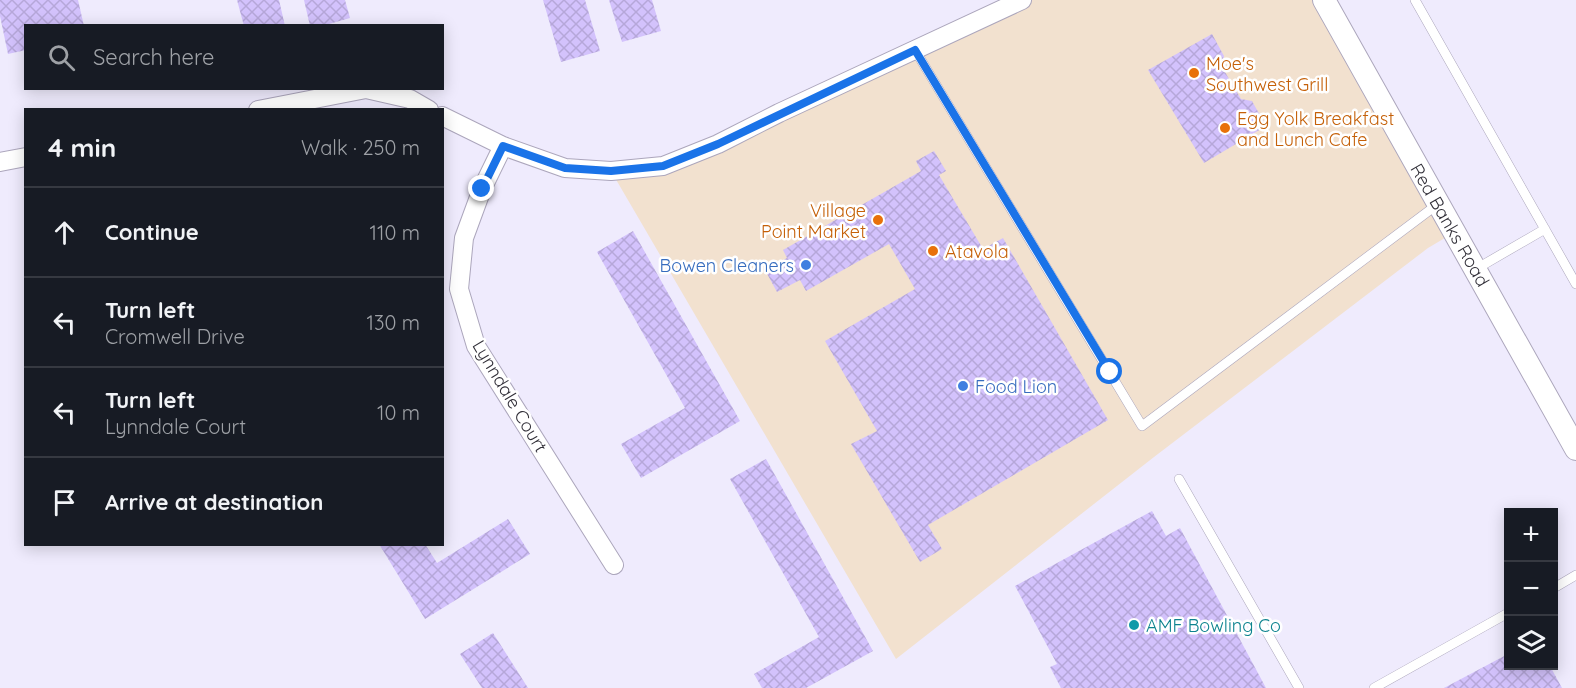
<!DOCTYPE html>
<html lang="en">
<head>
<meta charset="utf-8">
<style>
  :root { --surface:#171b24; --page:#20242c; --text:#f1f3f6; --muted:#9ea1a6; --line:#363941 }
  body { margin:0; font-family:Quicksand,sans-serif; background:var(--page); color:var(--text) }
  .controls { position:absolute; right:18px; bottom:18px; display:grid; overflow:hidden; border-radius:0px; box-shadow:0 3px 15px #0003 }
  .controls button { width:54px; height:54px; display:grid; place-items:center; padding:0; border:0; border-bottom:2px solid var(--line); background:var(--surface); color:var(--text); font:30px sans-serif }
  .stop { position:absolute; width:18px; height:18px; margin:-14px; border:4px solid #1a73e8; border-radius:50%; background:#fff }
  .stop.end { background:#1a73e8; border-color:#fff; box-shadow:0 2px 6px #0008 }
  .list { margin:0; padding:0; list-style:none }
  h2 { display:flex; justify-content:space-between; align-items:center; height:78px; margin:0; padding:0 24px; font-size:26px }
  h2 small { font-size:20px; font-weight:400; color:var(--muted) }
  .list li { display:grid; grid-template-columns:39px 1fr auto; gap:18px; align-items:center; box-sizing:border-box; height:90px; padding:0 24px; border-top:2px solid var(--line) }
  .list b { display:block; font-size:22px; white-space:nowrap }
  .list p { margin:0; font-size:20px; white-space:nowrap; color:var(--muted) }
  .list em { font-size:20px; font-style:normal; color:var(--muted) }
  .icon { flex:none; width:33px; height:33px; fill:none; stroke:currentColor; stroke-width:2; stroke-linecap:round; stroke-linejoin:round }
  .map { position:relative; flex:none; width:1576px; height:688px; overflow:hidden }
  .search { position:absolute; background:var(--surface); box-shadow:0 3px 15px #0003; left:24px; top:24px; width:420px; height:66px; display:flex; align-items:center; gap:15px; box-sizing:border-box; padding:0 21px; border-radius:0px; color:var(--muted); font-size:22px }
  .panel { position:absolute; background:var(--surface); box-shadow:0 3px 15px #0003; left:24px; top:108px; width:420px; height:438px; border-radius:0px }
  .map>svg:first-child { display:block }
</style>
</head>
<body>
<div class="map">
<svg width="1576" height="688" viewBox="0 0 1576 688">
  <defs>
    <pattern id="building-cross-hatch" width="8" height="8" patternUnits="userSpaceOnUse" patternTransform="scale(1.5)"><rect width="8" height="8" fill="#d3c2fc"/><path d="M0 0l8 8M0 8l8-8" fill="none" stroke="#b6a7d9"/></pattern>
  </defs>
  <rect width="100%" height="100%" fill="#efebfd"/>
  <!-- commercial -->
  <path fill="#f2e1cf" d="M1022,0H1324L1455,232L1428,248L1154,457L896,659L611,171L663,166Z"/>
  <!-- building -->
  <path fill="url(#building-cross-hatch)" d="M0,0H78L84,26H26V50L8,54L0,16Z
    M237,0H279L285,26H244Z
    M304,0H345L350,18L322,26H310Z
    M543,0H585L600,51L561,62Z
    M609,0H652L661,31L622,42Z
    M1212,34L1224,56L1222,67L1241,99L1252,101L1266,126L1204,163L1148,70Z
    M934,151L946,171L939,175L983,249L1003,238L1108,420L928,525L942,549L920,562L851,444L877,431L825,341L915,289L889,244L806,291L800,280L777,292L765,270L787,258L783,250L921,171L916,161Z
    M633,231L740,421L641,478L621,444L685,408L597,252Z
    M766,459L873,651L806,688H762L754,674L819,637L730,479Z
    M1152,511L1166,536L1180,528L1266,688H1061L1050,667L1057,664L1015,586Z
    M508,519L530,554L425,619L379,544H425L437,563Z
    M493,633L528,688H482L460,654Z
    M1508,654L1509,666H1550L1562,688H1444Z"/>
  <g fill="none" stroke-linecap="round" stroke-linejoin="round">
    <defs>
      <path id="service" d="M1415,0L1576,284
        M915,50L1142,426L1438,204
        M1476,269L1545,229
        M1179,479L1299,688
        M1554,588L1576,575
        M1374,688L1508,613"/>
      <path id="minor" d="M258,110L366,89L410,99L429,110
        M442,116L503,146L565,168L611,171L663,166L718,144L779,113L1022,0
        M503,146L482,189L464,238L459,289L476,346L614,565
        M0,162L26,157"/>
      <path id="tertiary" d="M1324,0L1576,449"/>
    </defs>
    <!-- service casing -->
    <use href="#service" stroke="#aca6bc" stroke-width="10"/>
    <!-- minor casing -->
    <use href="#minor" stroke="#aca6bc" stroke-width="20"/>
    <!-- tertiary casing -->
    <use href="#tertiary" stroke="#aca6bc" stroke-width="24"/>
    <!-- service -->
    <use href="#service" stroke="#fff" stroke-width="9"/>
    <!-- minor -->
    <use href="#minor" stroke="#fff" stroke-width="18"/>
    <!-- tertiary -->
    <use href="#tertiary" stroke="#fff" stroke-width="22"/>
  </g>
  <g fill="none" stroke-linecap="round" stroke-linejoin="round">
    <!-- route -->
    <path stroke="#1a73e8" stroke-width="8" d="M482,189L503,146L565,168L611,171L663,166L718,144L915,50L1110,372"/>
  </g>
  <!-- markers -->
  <g fill="#e8710a" stroke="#fff" stroke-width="2">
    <circle cx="1194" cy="73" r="6"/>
    <circle cx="1225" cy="128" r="6"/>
    <circle cx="878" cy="220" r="6"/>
    <circle cx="933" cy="251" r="6"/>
  </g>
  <g fill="#3f7fe0" stroke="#fff" stroke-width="2">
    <circle cx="806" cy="265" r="6"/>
    <circle cx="963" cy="386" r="6"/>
  </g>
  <circle fill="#0f9aa8" stroke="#fff" stroke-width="2" cx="1134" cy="625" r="6"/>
  <g text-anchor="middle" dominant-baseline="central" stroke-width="5" stroke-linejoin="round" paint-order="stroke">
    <!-- food labels -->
    <g font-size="18" fill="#c56008" stroke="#fff" text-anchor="start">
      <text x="1206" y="63">Moe's<tspan x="1206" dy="21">Southwest Grill</tspan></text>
      <text x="1237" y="118">Egg Yolk Breakfast<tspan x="1237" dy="21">and Lunch Cafe</tspan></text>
      <text x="866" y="210" text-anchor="end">Village<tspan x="866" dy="21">Point Market</tspan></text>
      <text x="945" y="251">Atavola</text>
    </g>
    <!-- street labels -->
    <g font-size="18" fill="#323039" stroke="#fff">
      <text transform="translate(1450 225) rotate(60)">Red Banks Road</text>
      <text transform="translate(510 396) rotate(59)">Lynndale Court</text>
    </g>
    <!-- shop labels -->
    <g font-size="18" fill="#366cbe" stroke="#fff" text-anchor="end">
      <text x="794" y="265">Bowen Cleaners</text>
      <text x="975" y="386" text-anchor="start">Food Lion</text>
    </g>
    <!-- culture labels -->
    <g font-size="18" fill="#0d838f" stroke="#fff" text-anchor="start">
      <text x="1146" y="625">AMF Bowling Co</text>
    </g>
  </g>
</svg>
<div class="controls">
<button>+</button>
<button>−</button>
<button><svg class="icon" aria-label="layers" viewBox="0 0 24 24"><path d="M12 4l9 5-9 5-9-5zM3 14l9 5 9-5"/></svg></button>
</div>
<div class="stop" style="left:1110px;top:372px"></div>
<div class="stop end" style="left:482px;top:189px"></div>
<div class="search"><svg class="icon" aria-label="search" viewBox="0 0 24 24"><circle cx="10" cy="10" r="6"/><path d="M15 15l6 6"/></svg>Search here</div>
<section class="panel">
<h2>4 min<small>Walk · 250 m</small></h2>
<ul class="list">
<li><svg class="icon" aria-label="ahead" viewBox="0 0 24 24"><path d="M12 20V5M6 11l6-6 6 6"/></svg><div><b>Continue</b></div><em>110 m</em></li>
<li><svg class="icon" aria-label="left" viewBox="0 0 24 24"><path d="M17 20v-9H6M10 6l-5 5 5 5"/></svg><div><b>Turn left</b><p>Cromwell Drive</p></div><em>130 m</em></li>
<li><svg class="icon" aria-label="left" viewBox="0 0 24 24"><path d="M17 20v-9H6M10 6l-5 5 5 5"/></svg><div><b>Turn left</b><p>Lynndale Court</p></div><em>10 m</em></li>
<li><svg class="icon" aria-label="arrive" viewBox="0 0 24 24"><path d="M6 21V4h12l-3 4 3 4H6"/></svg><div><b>Arrive at destination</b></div></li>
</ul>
</section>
</div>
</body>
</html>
